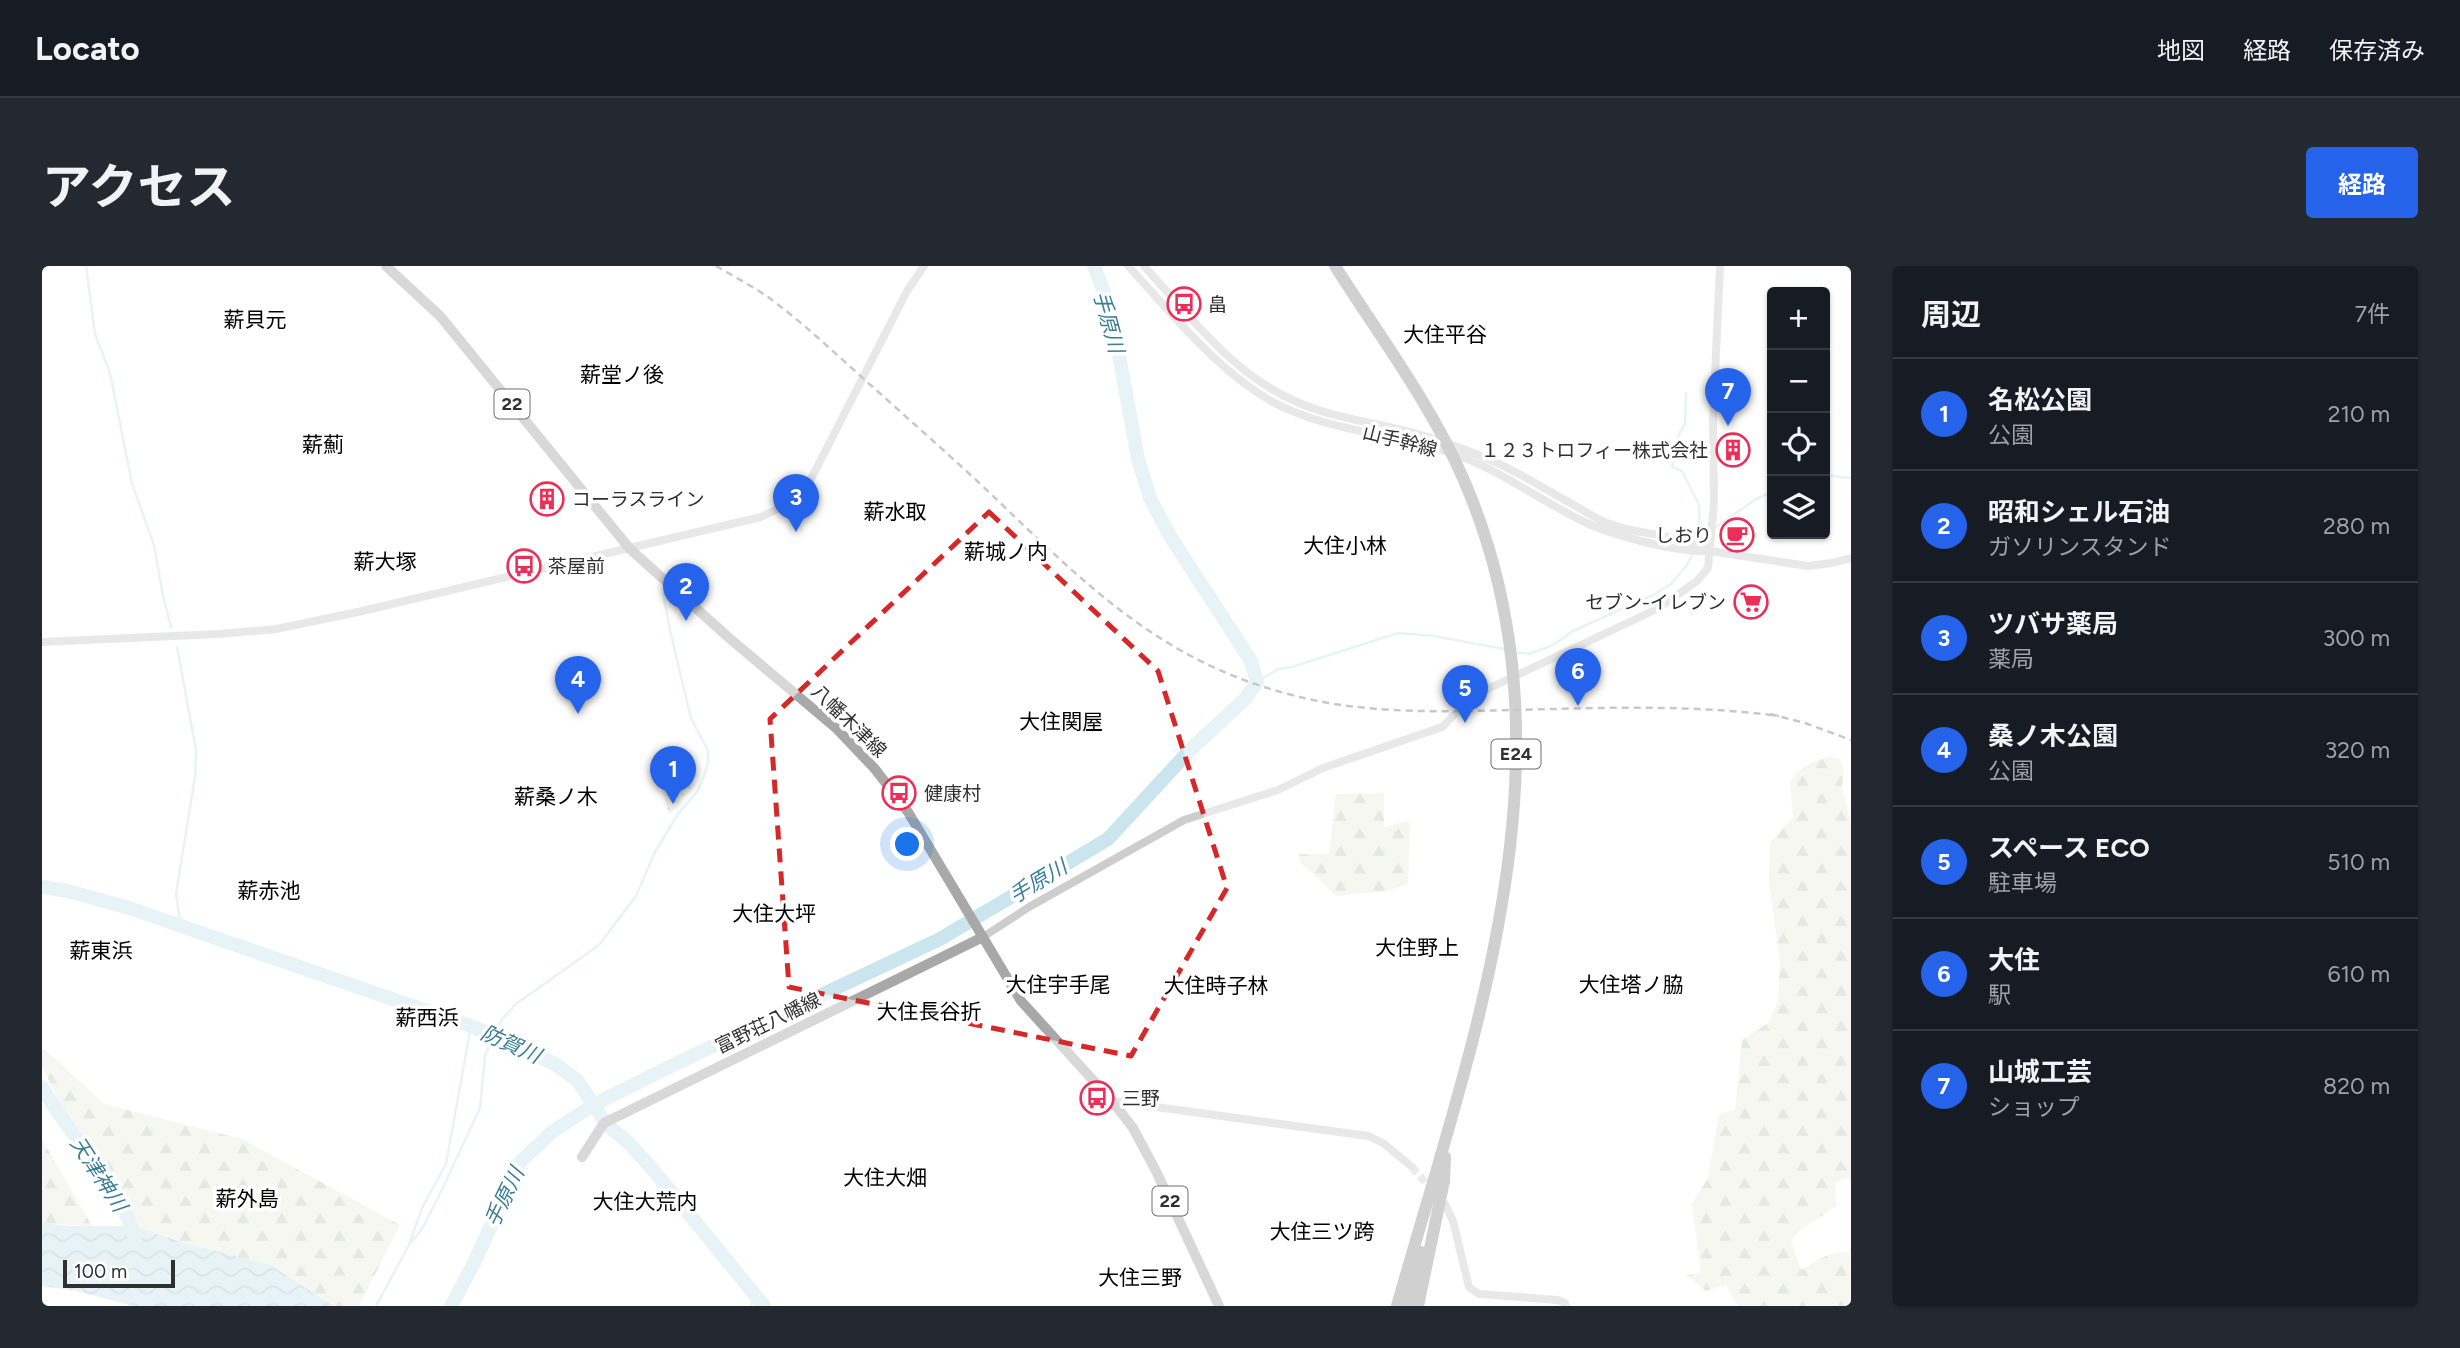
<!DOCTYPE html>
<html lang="ja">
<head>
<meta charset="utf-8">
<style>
  :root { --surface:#171b24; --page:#242831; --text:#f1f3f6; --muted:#9ea1a6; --line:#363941; --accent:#2563eb }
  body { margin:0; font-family:Figtree,"Noto Sans JP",sans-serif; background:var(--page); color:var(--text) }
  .controls { position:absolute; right:21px; top:21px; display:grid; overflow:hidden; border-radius:7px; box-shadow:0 2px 5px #0004 }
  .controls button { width:63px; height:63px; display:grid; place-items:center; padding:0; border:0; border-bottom:2px solid var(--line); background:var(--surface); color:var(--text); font:35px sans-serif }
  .scale { position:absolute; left:21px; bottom:18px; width:112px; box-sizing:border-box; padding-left:7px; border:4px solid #303030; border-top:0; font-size:19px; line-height:24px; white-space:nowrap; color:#303030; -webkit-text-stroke:5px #fff; paint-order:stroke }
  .you { position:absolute; left:866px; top:579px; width:24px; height:24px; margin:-18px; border:5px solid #fff; border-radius:50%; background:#1a73e8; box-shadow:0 0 0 10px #1a73e833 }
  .badge { display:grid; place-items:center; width:46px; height:46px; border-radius:50%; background:var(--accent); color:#fff; font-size:23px; font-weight:700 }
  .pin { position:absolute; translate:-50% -58px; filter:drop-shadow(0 2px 4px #0008) }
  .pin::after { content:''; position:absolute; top:37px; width:24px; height:21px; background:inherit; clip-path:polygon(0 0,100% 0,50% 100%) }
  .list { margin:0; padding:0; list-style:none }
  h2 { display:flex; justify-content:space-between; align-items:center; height:91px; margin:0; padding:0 28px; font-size:30px }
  h2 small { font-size:23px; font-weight:400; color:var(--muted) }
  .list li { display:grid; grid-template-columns:46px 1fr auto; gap:21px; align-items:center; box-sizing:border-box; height:112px; padding:0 28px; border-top:2px solid var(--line) }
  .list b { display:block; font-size:26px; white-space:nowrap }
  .list p { margin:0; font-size:23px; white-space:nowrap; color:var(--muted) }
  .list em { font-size:23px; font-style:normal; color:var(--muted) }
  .icon { flex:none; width:38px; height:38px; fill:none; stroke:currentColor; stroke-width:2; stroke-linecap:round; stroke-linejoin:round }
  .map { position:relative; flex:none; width:1809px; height:1040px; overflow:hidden; border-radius:7px }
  header { display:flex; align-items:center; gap:42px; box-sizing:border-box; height:98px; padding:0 35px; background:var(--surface); border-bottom:2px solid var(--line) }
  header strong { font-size:33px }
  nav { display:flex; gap:38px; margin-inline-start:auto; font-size:24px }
  .intro { display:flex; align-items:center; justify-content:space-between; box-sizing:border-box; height:168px; padding:0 42px }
  h1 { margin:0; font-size:49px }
  .button { padding:18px 32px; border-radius:7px; background:var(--accent); color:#fff; font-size:24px; font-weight:700 }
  main { display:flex; gap:42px; padding:0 42px }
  aside { flex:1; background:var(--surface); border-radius:7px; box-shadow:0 2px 5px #0004 }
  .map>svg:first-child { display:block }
</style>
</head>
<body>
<header>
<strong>Locato</strong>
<nav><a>地図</a><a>経路</a><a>保存済み</a></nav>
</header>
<div class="intro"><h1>アクセス</h1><a class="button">経路</a></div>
<main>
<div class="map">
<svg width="1809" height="1040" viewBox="0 0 1809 1040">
  <defs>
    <pattern id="forest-firs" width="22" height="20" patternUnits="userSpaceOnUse" patternTransform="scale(1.75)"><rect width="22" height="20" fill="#e8edde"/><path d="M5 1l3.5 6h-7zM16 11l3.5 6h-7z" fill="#c7ccbf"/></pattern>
    <pattern id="park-dots" width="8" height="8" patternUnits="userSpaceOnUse" patternTransform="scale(1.75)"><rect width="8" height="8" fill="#e8edde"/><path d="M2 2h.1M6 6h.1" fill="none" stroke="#c7ccbf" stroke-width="1.8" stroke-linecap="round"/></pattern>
    <pattern id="water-waves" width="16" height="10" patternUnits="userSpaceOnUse" patternTransform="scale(1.75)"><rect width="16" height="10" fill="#cae5ed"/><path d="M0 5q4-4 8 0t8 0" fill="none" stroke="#aec5cc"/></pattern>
  </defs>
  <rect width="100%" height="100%" fill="#fff"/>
  <!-- forest -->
  <path fill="url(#forest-firs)" d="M1787,491L1798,493L1802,504L1800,521L1809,559V914L1803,912L1793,917L1794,940L1756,966L1749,975L1759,1004C1774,995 1790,983 1808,987L1809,1040H1696L1684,1019L1664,1025L1644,1009L1659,1007L1650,938L1666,912L1677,848L1693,844L1700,774L1726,757L1736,736L1738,696L1727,616L1728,576L1751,551L1748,516C1756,501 1771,495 1787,491Z
    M1342,527V561L1366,555L1368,558L1366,618L1344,625L1294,630L1258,596L1257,588H1287L1294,528Z
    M3,783L62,838L200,873L358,959L317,1040H289L145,978L89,960L71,926L19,840L0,800V784Z
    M0,873L50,960L0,957Z"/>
  <!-- park -->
  <path fill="url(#park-dots)" d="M652,515L653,520L627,549L620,525Z"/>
  <!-- water -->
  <path fill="url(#water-waves)" d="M0,957L30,960H90L145,978L228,999L291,1040H92L30,1024L0,1020Z"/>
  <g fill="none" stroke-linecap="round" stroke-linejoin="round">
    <!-- stream -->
    <path stroke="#cae5ed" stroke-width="2.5" d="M44,0L53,68L68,107L90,218L112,279L121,330L129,361
      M1644,127L1643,158L1636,170L1630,201L1640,205L1657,239L1658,270
      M1783,209L1809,212
      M1671,263L1714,233L1730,226
      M1656,277L1658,272L1666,267
      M135,381L154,484L153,511L134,628L139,660
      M1472,386L1487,388L1511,379L1531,365L1611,329L1629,318L1645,299L1652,286
      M1215,416L1236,403L1250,401L1356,367L1392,370L1462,383
      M0,831L9,836
      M367,979L380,963L396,932L438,842L443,789L460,753L474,738L557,679L594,630L613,586L636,548L655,526L663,508L666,496V485L649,452L629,369L621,327
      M334,1040L367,979L380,942L404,898L429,760
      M709,1040L714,1030"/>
    <!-- river -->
    <path stroke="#cae5ed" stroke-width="14" d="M0,621L26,625L87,642L353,734L429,760L513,798L535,814L565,859L587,877L612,905L722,1040
      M0,821C29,873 79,918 94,976
      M409,1040L431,999L452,953L460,927L479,895L510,866L551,839L631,799L898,673L1066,573L1148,484L1203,433L1215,416L1209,395L1128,270L1108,232L1096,193L1075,78L1063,29L1052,0"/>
    <!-- minor-tunnel -->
    <path stroke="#d6d6d6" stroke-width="8" stroke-dasharray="8 4" stroke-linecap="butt" d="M1370,901L1389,923"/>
    <!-- minor -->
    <path stroke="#cdcdcd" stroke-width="8" d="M1086,0C1130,47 1172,102 1229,135C1287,167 1356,167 1417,190C1464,207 1504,239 1549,259C1573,269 1596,275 1620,280C1636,283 1652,286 1668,285L1766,300L1790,297L1809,292
      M1102,0C1148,50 1191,109 1255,136C1291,152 1331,156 1368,166C1388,171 1409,178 1429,186C1464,199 1495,218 1528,237C1540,243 1552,252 1565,257C1598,270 1636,267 1667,285
      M0,376L176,368L234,363L316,346L719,251L744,239L768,215L865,25L882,0
      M941,671L987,641L1142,554L1236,524L1281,502L1400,461L1431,430L1617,342L1655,315L1666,302L1672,236L1671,153L1678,0
      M1070,835L1326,870L1341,877L1370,901
      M1403,938L1411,955L1427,1021L1437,1028L1516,1034L1523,1037L1524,1040"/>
    <!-- major -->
    <path stroke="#a8a8a8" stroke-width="10" d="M344,0L398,50L588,283L686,371L795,463L833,503L866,546L979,735L1070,835L1091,862L1115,907L1177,1040
      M540,891L562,857L941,671"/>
    <!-- highway -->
    <path stroke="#979797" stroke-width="12" d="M1293,0C1337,69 1388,137 1421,212C1541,487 1431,771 1355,1040
      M1364,1040L1379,986
      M1376,1040L1402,915L1403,891"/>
    <!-- rail -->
    <path stroke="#858585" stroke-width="2.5" stroke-dasharray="7 5" stroke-linecap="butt" d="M674,0C691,10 710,20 726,31C764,59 798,92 833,123C872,158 912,193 950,229C1044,319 1120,396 1250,429C1321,448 1396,446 1469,444C1559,442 1646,438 1737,450
      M1728,448L1763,457L1809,474"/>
  </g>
  <!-- marked area -->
  <path d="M0 0H1809V1040H0ZM947,246L1116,405L1185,622L1089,790L747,721L728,453Z" fill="#fff" fill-opacity=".55" fill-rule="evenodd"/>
  <path fill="none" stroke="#d62828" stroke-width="5" stroke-dasharray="14 9" stroke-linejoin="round" d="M947,246L1116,405L1185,622L1089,790L747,721L728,453Z"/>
  <!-- icons -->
  <defs>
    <symbol id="bus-ring" viewBox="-11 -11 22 22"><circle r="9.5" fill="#fff" stroke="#ea2f58" stroke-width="1.5"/><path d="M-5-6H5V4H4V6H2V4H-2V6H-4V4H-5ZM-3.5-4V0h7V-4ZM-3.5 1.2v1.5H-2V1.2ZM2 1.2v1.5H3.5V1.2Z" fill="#ea2f58"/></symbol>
    <symbol id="building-ring" viewBox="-11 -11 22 22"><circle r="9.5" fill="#fff" stroke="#ea2f58" stroke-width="1.5"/><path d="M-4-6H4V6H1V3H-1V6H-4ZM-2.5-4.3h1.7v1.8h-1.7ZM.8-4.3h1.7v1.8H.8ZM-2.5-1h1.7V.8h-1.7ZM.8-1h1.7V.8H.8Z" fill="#ea2f58"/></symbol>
    <symbol id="cafe-ring" viewBox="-11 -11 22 22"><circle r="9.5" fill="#fff" stroke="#ea2f58" stroke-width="1.5"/><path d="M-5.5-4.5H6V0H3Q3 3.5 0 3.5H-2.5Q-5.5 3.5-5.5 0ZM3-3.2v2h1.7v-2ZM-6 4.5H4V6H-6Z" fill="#ea2f58"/></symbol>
    <symbol id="supermarket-ring" viewBox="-11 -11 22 22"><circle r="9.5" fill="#fff" stroke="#ea2f58" stroke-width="1.5"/><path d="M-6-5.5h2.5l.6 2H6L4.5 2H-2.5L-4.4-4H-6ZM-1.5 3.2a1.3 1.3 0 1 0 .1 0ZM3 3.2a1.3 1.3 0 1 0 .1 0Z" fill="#ea2f58"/></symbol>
  </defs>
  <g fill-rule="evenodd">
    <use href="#bus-ring" x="1123" y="19" width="38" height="38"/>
    <use href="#building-ring" x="1672" y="165" width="38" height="38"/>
    <use href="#building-ring" x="486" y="214" width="38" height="38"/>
    <use href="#cafe-ring" x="1676" y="250" width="38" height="38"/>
    <use href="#bus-ring" x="463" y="281" width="38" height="38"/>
    <use href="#supermarket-ring" x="1690" y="317" width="38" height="38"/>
    <use href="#bus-ring" x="838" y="508" width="38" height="38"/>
    <use href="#bus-ring" x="1036" y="813" width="38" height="38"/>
  </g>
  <g text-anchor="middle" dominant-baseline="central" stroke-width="7" stroke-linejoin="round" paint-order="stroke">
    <!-- shield labels -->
    <g fill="#fff" stroke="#6e6e6e" stroke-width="2">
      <rect x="452.5" y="123.5" width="35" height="29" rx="5"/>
      <rect x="1449.5" y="473.5" width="49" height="29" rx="5"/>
      <rect x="1110.5" y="920.5" width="35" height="29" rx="5"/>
    </g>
    <g font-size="18" font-weight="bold" fill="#303030">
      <text x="470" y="138">22</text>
      <text x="1474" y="488">E24</text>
      <text x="1128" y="935">22</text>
    </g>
    <!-- poi labels -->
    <g font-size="19" fill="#303030" stroke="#fff" text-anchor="start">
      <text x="1166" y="38">畠</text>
      <text x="1666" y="184" text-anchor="end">１２３トロフィー株式会社</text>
      <text x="530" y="233">コーラスライン</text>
      <text x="1670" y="269" text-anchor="end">しおり</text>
      <text x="506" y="300">茶屋前</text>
      <text x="1684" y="336" text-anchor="end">セブン-イレブン</text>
      <text x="882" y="527">健康村</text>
      <text x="1080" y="832">三野</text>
    </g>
    <!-- street labels -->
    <g font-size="19" fill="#303030" stroke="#fff">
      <text transform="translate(1358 175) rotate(14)">山手幹線</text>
      <text transform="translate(807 455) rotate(44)">八幡木津線</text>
      <text transform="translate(726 757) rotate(-26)">富野荘八幡線</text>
    </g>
    <!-- neighbourhood labels -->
    <g font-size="21" fill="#000" stroke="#fff">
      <text x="213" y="53">薪貝元</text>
      <text x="1403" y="68">大住平谷</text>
      <text x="580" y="108">薪堂ノ後</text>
      <text x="281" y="178">薪薊</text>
      <text x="853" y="245">薪水取</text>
      <text x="1303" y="279">大住小林</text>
      <text x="964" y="285">薪城ノ内</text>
      <text x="343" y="295">薪大塚</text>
      <text x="1019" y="455">大住関屋</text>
      <text x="514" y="530">薪桑ノ木</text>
      <text x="227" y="624">薪赤池</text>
      <text x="732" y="647">大住大坪</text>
      <text x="1375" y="681">大住野上</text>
      <text x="59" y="684">薪東浜</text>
      <text x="1016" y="718">大住宇手尾</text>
      <text x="1589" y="718">大住塔ノ脇</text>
      <text x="1174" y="719">大住時子林</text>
      <text x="887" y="745">大住長谷折</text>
      <text x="385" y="751">薪西浜</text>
      <text x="843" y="911">大住大畑</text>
      <text x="205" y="932">薪外島</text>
      <text x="603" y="935">大住大荒内</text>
      <text x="1280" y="965">大住三ツ跨</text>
      <text x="1098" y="1011">大住三野</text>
    </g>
    <!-- water labels -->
    <g font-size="21" font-style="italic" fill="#3b7f95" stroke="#fff">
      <text transform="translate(1067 56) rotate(75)">手原川</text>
      <text transform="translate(996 615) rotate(-31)">手原川</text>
      <text transform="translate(469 778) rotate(24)">防賀川</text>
      <text transform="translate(57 908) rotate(57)">天津神川</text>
      <text transform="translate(462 931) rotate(-64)">手原川</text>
    </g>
  </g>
</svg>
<div class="controls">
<button>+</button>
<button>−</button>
<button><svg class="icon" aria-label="locate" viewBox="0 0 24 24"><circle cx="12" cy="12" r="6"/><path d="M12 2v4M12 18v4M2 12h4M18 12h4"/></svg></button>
<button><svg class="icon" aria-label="layers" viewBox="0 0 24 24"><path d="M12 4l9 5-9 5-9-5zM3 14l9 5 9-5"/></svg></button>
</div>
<div class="scale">100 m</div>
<div class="you"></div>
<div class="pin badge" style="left:631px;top:538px">1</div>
<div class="pin badge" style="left:644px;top:355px">2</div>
<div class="pin badge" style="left:754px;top:266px">3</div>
<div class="pin badge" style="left:536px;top:448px">4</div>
<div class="pin badge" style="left:1423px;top:457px">5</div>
<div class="pin badge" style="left:1536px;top:440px">6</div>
<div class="pin badge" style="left:1686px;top:160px">7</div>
</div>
<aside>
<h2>周辺<small>7件</small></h2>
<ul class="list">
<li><span class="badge">1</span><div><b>名松公園</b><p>公園</p></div><em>210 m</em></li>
<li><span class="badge">2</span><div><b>昭和シェル石油</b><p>ガソリンスタンド</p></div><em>280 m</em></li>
<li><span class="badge">3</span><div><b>ツバサ薬局</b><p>薬局</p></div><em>300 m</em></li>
<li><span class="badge">4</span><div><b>桑ノ木公園</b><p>公園</p></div><em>320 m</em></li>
<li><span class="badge">5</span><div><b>スペース ECO</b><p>駐車場</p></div><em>510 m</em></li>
<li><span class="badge">6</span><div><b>大住</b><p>駅</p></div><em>610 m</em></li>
<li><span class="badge">7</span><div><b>山城工芸</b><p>ショップ</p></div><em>820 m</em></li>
</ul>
</aside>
</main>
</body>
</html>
